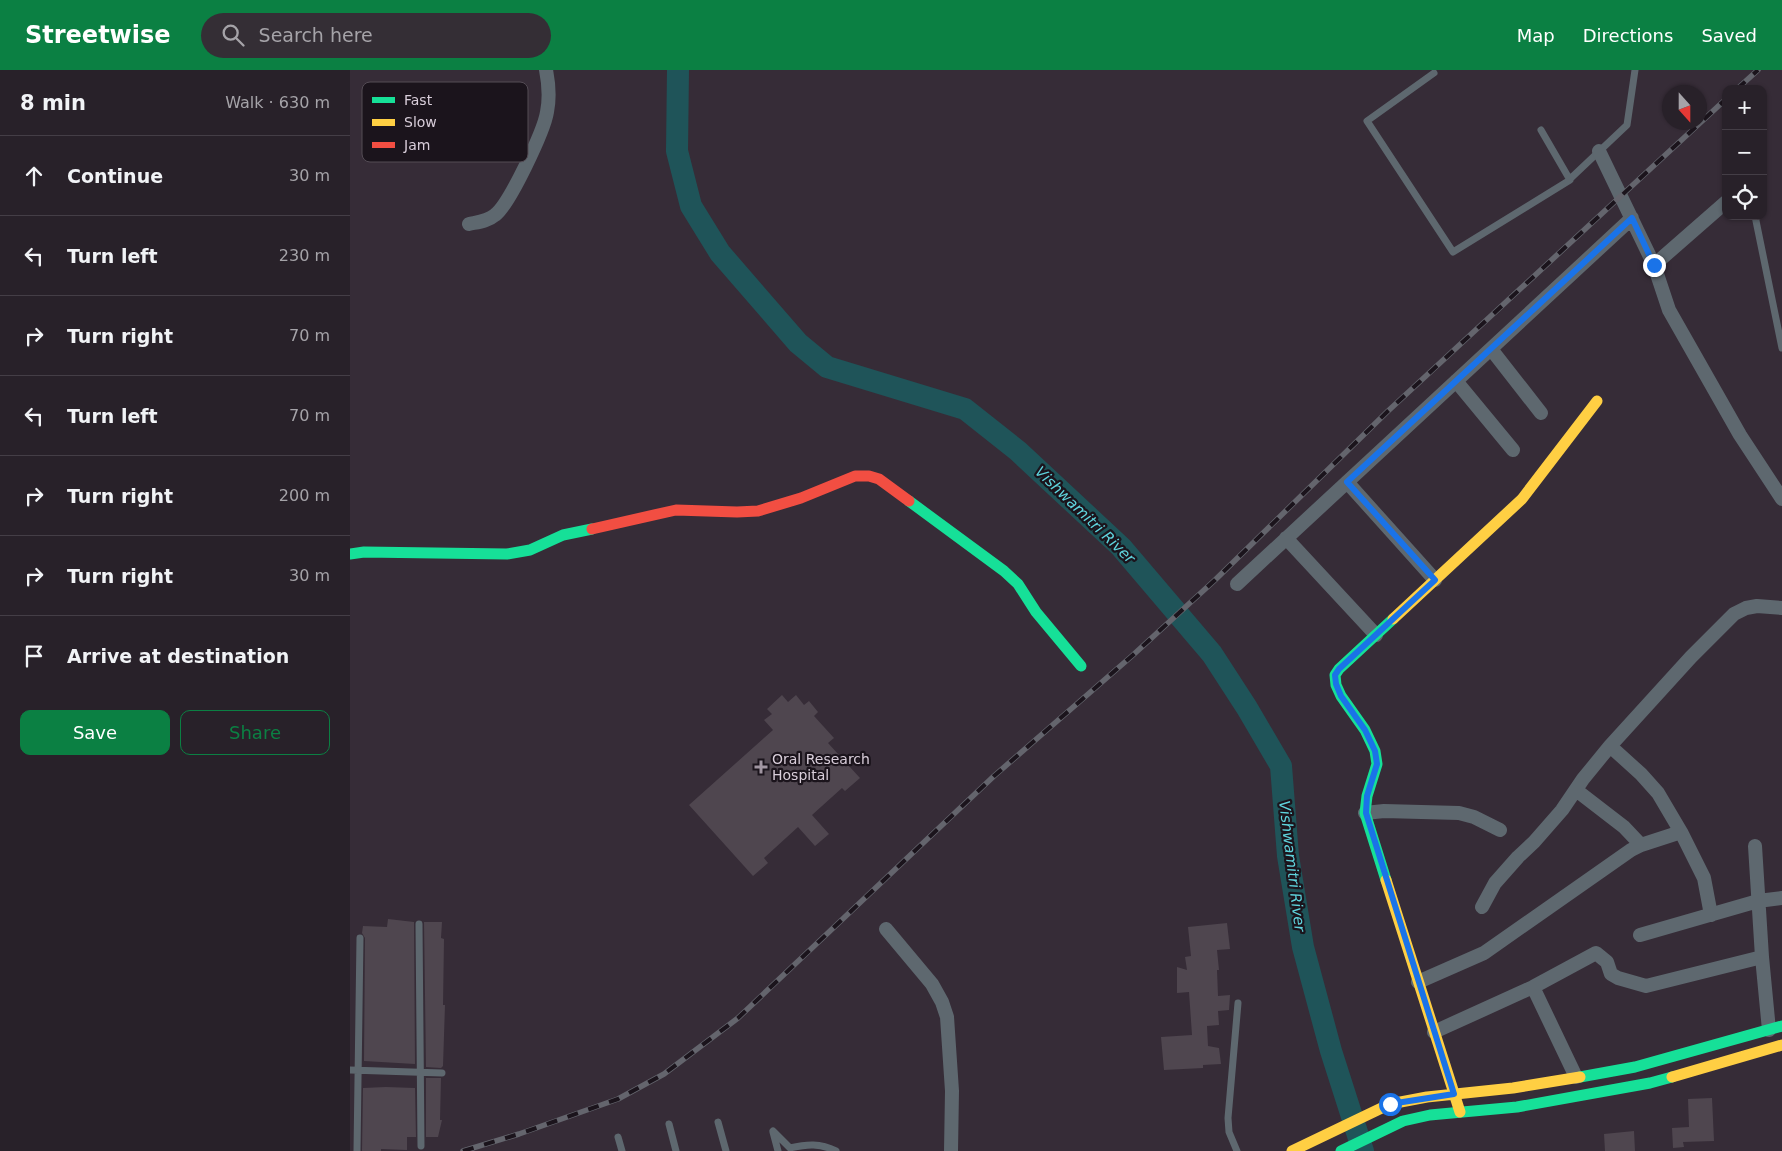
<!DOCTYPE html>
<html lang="en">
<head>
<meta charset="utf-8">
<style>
  :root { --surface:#282129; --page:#342e35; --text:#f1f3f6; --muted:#a5a3a8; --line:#443e46; --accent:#0b8043 }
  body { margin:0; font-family:"DejaVu Sans",sans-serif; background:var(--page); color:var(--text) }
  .controls { position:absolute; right:15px; top:15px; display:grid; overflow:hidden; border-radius:10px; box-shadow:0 1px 4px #0004 }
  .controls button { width:45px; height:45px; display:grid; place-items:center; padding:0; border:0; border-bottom:1px solid var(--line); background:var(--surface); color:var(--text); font:25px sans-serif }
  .compass { position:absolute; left:1312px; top:15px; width:45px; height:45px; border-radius:50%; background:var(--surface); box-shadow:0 1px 4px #0004; rotate:159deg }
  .stop { position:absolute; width:15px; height:15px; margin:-11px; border:4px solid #1a73e8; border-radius:50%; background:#fff }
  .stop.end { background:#1a73e8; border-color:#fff; box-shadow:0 1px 5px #0008 }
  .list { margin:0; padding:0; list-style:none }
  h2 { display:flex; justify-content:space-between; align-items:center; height:65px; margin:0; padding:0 20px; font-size:21px }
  h2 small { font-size:16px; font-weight:400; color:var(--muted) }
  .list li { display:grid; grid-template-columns:32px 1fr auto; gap:15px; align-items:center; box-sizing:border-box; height:80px; padding:0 20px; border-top:1px solid var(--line) }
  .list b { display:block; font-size:19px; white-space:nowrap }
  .list em { font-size:16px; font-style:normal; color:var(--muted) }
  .actions { display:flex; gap:10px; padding:15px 20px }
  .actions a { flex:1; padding:11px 0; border:1px solid var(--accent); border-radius:10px; text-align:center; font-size:18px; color:var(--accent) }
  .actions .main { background:var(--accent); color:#fff }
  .icon { flex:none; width:28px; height:28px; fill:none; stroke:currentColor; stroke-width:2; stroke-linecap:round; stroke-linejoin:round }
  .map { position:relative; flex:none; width:1432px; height:1081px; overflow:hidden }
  header { display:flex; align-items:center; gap:30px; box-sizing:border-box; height:70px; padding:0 25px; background:var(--accent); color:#fff }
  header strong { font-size:24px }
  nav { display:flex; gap:28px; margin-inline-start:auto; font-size:18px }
  .search { width:350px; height:45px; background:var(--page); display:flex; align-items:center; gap:12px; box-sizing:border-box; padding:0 18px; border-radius:28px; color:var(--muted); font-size:19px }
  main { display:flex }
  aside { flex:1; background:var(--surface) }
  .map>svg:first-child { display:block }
</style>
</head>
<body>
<header>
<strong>Streetwise</strong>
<div class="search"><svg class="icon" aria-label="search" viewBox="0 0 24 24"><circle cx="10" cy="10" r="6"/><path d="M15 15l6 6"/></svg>Search here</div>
<nav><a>Map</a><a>Directions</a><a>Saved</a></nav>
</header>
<main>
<aside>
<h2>8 min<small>Walk · 630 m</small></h2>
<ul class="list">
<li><svg class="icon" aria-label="ahead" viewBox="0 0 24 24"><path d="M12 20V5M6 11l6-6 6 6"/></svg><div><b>Continue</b></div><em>30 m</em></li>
<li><svg class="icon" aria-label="left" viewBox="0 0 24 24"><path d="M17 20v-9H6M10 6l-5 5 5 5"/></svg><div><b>Turn left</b></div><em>230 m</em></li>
<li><svg class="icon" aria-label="right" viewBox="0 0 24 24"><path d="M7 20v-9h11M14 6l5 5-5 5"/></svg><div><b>Turn right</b></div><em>70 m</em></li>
<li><svg class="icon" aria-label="left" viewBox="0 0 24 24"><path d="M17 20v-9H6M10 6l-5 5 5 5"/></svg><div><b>Turn left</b></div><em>70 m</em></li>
<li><svg class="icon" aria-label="right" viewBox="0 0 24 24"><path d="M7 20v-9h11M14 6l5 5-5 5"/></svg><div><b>Turn right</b></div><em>200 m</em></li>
<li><svg class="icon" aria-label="right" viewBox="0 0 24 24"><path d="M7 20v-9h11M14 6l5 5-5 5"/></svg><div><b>Turn right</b></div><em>30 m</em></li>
<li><svg class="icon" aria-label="arrive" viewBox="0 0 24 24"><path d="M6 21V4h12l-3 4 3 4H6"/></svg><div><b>Arrive at destination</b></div></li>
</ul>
<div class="actions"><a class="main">Save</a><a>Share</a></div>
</aside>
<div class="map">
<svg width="1432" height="1081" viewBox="0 0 1432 1081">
  <rect width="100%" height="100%" fill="#362c37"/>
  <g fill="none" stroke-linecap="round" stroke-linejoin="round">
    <!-- river -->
    <path stroke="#1f5459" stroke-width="22" d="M328,0L327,81L341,136L370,183L448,273L477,297L615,339L668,381L771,477L862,584L897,638L931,696L938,786L953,877L981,981L1013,1081"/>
  </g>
  <!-- building -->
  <path fill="#4f464f" d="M432,625L438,632L446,625L454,635L459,631L468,642L464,646L484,668L478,673L510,708L495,721L492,718L462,745L479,764L465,776L448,757L414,788L418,793L403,806L339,735L423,660L414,650L422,644L417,639Z
    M38,849L64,852L65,994L14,991L15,868L12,863L13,856L37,857Z
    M74,852H92L91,868L94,869L93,935H95L93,996L91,998L76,997Z
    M877,853L880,879L867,880L869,900H867L868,926L880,925L879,940L868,941L869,955L857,956L858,976L869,978L871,994L853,995V998L814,1000L811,967L842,965L839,922L827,923V897L837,900L835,887L841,886L838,857Z
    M76,1008H91L90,1050H92L88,1067H76Z
    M36,1017L65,1018L66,1067H57V1080L31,1079V1081H12L13,1018Z
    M1362,1028L1364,1071L1333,1072L1334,1077L1323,1078L1322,1058L1339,1057L1338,1029Z
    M1284,1061L1285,1081H1255L1254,1064Z"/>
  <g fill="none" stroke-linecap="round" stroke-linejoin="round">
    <!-- lane -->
    <path stroke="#5e686f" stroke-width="7" d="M1084,3L1017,51L1103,182L1220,110L1191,60
      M1221,108L1277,55L1285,0
      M1405,146L1432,278
      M69,854L71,1076
      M0,1000L92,1003
      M368,1052L376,1081
      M319,1054L326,1081
      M423,1061L440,1078C457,1074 470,1073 486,1081
      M423,1062L428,1081
      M268,1067L272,1081
      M7,1081L10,868
      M887,1081L879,1062L878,1048L888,933"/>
    <!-- street -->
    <path stroke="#5e686f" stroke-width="14" d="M1249,81L1304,195
      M1376,132L1304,195L1319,240L1390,365L1432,429
      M119,154C128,152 138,151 145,145C159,135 194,61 197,42C200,27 199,15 196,0
      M1141,279L1191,343
      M1106,311L1163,380
      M997,412L1085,510
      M936,468L1026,565
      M887,514L1282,148
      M1260,676L1291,704L1308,723L1331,762L1354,808L1361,845
      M1226,720L1274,757L1291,775
      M1015,743L1034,741L1109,743L1124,747L1150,760
      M1405,776L1412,887L1419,960
      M1132,837L1145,813L1168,787L1184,772L1212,740L1233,709L1260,676L1341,587L1384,544L1396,538L1407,536L1432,538
      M536,859L582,914L592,932L597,947L602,1021L601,1081
      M1290,865L1408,831L1432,828
      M1068,912L1134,883L1281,780L1291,775L1331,762
      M1183,917L1226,1007
      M1084,962L1183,917L1246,883L1257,892L1261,904L1268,908L1296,916L1412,887"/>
    <!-- fast -->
    <path stroke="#16e098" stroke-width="11" d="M559,431L654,501L668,514L686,542L731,596
      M0,484L14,482L157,484L180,480L213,465L242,459
      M1036,810L1015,743L1017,726L1027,694L1025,681L1015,660L991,626L986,615L985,605L989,599L1043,549
      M1230,1007L1285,997L1432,956
      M991,1081L1053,1051L1080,1045L1167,1037L1300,1013L1322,1007"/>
    <!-- slow -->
    <path stroke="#ffcf43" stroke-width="11" d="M1043,549L1172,429L1247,331
      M1036,810L1110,1042
      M1322,1007L1432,975
      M942,1081L1040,1034L1077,1027L1163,1018L1230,1007"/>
    <!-- jam -->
    <path stroke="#f24e42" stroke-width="11" d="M242,459L326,440L387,442L408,441L451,428L505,406H519L529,409L559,431"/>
    <defs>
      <path id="rail" d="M1387,19L1408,0
        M113,1081L169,1064L268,1029L314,1004L388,948L644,706L783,585L865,510L1038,341L1376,29"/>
    </defs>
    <!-- rail casing -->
    <use href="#rail" stroke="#64656d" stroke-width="5.5"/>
    <!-- rail -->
    <use href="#rail" stroke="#1b141c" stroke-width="4" stroke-dasharray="11" stroke-linecap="butt"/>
  </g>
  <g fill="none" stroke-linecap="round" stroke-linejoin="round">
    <!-- route -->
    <path stroke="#1a73e8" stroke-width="6" d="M1040,1034L1104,1024L1016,743L1017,726L1027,694L1025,681L1015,660L991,626L986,614L985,605L989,599L1085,510L997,412L1282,148L1304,195"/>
  </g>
  <!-- markers -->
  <path fill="#a095a1" stroke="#1b141c" stroke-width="2" d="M408.5 689.5h5v5h5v5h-5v5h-5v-5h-5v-5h5z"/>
  <g text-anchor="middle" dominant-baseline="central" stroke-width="4.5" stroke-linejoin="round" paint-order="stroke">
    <!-- poi labels -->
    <g font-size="14" fill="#d9ceda" stroke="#1b141c" text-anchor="start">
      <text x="422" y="689">Oral Research<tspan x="422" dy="16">Hospital</tspan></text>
    </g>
    <!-- water labels -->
    <g font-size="15" font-style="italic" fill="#5fd3dc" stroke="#1b141c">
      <text transform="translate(735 445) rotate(44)">Vishwamitri River</text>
      <text transform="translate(942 796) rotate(83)">Vishwamitri River</text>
    </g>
  </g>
  <!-- legend -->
  <rect x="12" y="12" width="166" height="80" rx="8" fill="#1b141c" stroke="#544c55" stroke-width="1"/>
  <rect x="22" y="27" width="23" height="6" fill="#16e098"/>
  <rect x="22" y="49" width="23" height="7" fill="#ffcf43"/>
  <rect x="22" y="72" width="23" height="6" fill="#f24e42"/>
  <g font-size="14" fill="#d9ceda">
    <text x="54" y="35">Fast</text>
    <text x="54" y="57">Slow</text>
    <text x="54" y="80">Jam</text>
  </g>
</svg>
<div class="controls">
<button>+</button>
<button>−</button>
<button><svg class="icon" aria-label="locate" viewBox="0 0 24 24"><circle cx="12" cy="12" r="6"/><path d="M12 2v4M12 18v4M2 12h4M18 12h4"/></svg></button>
</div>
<svg class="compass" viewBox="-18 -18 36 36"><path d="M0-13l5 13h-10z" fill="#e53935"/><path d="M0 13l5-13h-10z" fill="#a5a3a8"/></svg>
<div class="stop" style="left:1040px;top:1034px"></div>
<div class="stop end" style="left:1304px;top:195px"></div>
</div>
</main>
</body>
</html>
